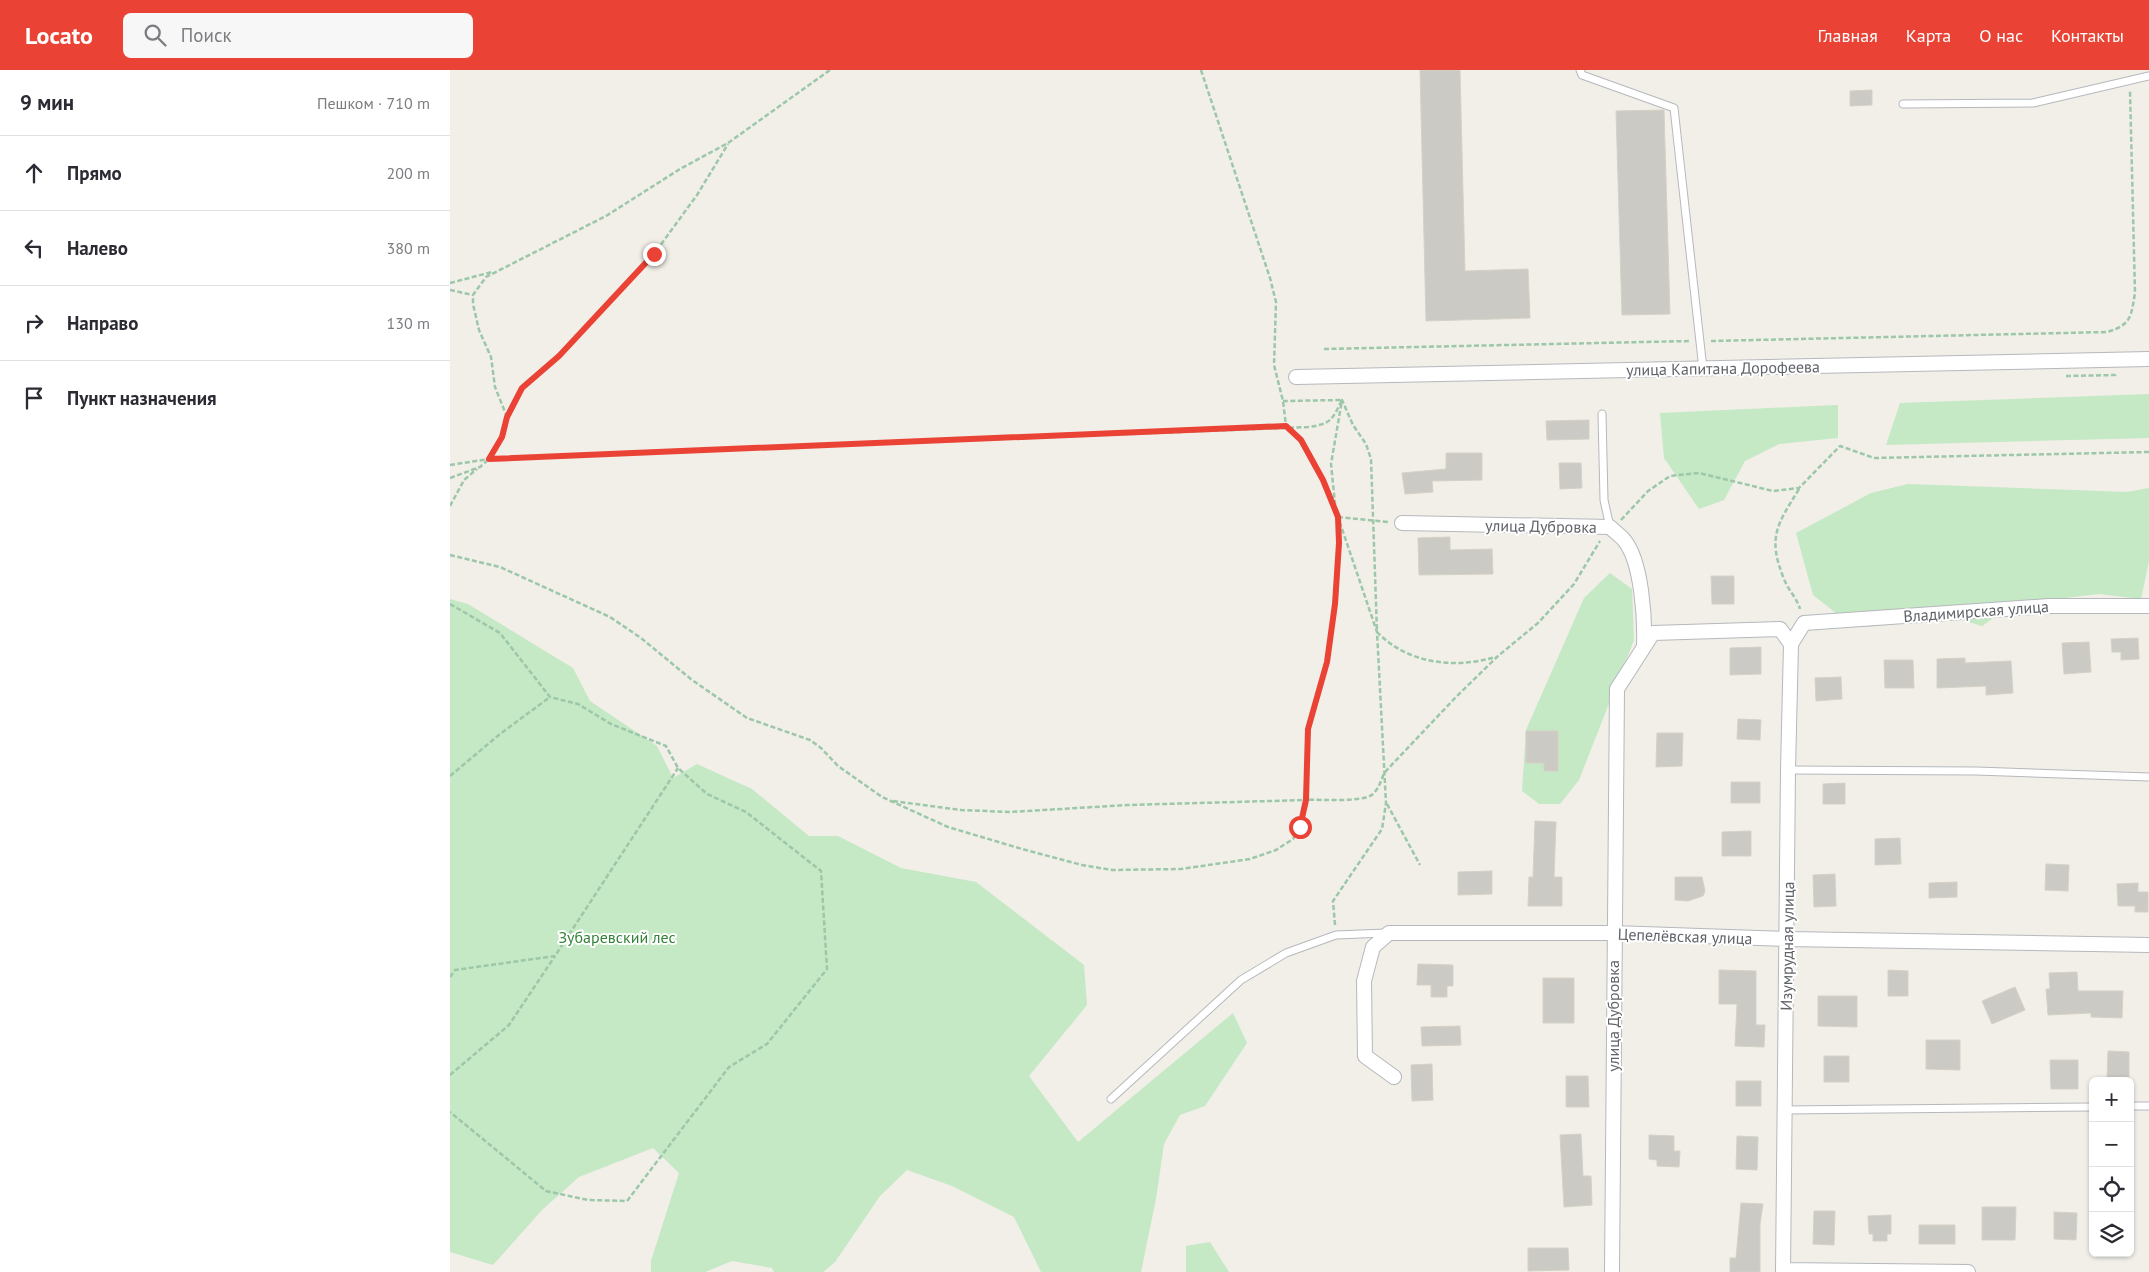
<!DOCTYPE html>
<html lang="ru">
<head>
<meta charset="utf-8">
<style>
  :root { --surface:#fff; --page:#f7f7f7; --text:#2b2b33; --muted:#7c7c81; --line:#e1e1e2; --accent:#ea4335 }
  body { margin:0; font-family:"PT Sans",sans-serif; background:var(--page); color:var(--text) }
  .controls { position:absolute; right:15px; bottom:15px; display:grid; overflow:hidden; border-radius:8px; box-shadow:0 1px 4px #0004 }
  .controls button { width:45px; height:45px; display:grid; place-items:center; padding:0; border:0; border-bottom:1px solid var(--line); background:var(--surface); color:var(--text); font:25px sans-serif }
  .stop { position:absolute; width:15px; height:15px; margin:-11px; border:4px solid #ea4335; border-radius:50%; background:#fff }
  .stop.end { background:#ea4335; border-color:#fff; box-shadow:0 1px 5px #0008 }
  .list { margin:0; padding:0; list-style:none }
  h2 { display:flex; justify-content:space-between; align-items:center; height:65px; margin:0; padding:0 20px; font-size:21px }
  h2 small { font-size:16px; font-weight:400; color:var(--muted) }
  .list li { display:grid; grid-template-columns:32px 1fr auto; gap:15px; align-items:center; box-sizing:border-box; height:75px; padding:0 20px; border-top:1px solid var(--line) }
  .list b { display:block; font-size:19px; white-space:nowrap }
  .list em { font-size:16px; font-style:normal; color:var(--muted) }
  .icon { flex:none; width:28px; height:28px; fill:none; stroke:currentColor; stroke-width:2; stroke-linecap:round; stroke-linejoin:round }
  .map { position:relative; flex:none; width:1699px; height:1202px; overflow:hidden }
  header { display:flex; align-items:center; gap:30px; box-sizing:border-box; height:70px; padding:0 25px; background:var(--accent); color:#fff }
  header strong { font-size:24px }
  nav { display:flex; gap:28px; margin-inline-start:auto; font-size:18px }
  .search { width:350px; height:45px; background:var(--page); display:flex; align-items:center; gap:12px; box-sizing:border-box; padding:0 18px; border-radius:8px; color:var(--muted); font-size:19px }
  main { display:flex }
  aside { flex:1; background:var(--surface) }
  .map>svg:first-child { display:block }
</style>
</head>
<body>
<header>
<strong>Locato</strong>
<div class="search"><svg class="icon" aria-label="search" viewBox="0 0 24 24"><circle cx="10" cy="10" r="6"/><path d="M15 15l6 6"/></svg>Поиск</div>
<nav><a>Главная</a><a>Карта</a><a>О нас</a><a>Контакты</a></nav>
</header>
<main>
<aside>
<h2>9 мин<small>Пешком · 710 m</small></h2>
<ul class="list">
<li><svg class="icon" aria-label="ahead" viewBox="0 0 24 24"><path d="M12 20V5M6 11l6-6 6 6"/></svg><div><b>Прямо</b></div><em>200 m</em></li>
<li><svg class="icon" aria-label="left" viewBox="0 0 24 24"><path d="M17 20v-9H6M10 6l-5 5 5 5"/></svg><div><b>Налево</b></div><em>380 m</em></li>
<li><svg class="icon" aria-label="right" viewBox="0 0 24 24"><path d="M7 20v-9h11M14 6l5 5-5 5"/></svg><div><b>Направо</b></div><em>130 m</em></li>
<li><svg class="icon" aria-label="arrive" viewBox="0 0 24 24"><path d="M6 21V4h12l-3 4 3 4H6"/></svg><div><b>Пункт назначения</b></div></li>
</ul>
</aside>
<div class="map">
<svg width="1699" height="1202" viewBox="0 0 1699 1202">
  <rect width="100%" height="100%" fill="#f1efe8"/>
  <!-- green -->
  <path fill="#c5e8c5" d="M1699,324V368L1436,375L1450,333Z
    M1388,335V368L1329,374L1295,391L1274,430L1249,439L1214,388L1210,343Z
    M1458,414L1677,422L1699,418V491L1691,529L1649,524L1563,534L1532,556L1502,547L1418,557L1387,544L1363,525L1346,463L1421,423Z
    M1160,503L1182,519L1184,570L1129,710L1110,734H1089L1072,721L1076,660L1134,528Z
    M0,529L18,534L123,598L140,631L207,676L223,708L247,694L302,719L359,766H388L451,798L526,812L634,895L637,935L579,1006L628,1072L783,943L797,973L755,1036L730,1045L714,1074L706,1129L691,1202H591L564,1147L502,1116L457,1100L430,1126L385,1192L373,1202H324L322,1198L282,1191L255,1202H201V1191L229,1103L203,1078L129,1107L92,1140L43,1195L0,1182Z
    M760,1172L779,1202H736V1176Z"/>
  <!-- building -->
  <path fill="#cccac5" stroke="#d6d1c6" d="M970,0H1010L1015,201L1078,199L1080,248L976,251Z
    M1422,20V35L1400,36V21Z
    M1214,40L1220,244L1172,245L1166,41Z
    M1139,350V369L1097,370L1096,351Z
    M996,383H1032V410L982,411L983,422L955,424L952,403L996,399Z
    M1109,393H1131L1132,418L1110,419Z
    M1000,467V480L1042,479L1043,504L969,505L968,468Z
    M1261,506H1284V534H1262Z
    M1688,568L1689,589L1671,590V582H1662L1661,569Z
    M1639,572L1641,602L1614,604L1612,573Z
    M1311,577V604L1280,605V578Z
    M1515,588V593L1561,591L1563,623L1536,625V616L1487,618V589Z
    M1434,590H1463L1464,618H1435Z
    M1391,607L1392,629L1366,631L1365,608Z
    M1288,649L1311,650L1310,670L1287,669Z
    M1076,661H1108V701H1094V693H1076Z
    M1207,663H1233L1232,696L1206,697Z
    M1281,712H1310V733H1281Z
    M1395,713V734H1373V714Z
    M1085,751L1106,752L1104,807H1112V836H1078L1079,807H1083Z
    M1301,761V786H1272V762Z
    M1450,768L1451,794L1425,795V769Z
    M1596,794L1619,795L1618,821L1595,820Z
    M1042,801V824L1008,825V802Z
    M1385,804L1386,836L1364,837L1363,805Z
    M1225,807H1252L1255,821L1253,826L1238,831L1225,830Z
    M1507,812V827L1479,828V813Z
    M1688,813V822H1698V842H1685V836H1668L1667,814Z
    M968,894L1003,895V916H997V927H981V915H967Z
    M1269,900L1306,901V955H1315L1314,977L1285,976L1287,934H1269Z
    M1438,900L1458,901V926H1438Z
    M1627,902L1628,921H1673L1672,948L1641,947V943L1598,945L1596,919H1600L1599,903Z
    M1093,908H1124V953H1093Z
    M1565,917L1575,940L1542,954L1532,931Z
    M1368,926H1407V957L1368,956Z
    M1010,956L1011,975L972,976L971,957Z
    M1476,970H1510V1000L1476,999Z
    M1658,981L1679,982V1009H1657Z
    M1374,986H1399V1012H1374Z
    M1600,990H1628V1019H1601Z
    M982,994L983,1030L962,1031L961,995Z
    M1116,1006H1138L1139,1037H1116Z
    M1286,1011H1311V1036H1286Z
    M1131,1064L1133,1106H1141L1142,1135L1114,1137L1110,1065Z
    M1199,1065L1224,1066V1081H1230L1229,1097L1207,1096V1090L1199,1089Z
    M1287,1066L1308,1067L1307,1100L1286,1099Z
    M1291,1133L1313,1134L1310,1154V1202H1280V1188H1286Z
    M1532,1137H1566L1565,1170H1532Z
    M1364,1141H1385L1384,1175L1363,1174Z
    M1604,1142L1627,1143L1626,1170L1604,1169Z
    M1441,1145V1164H1437V1171H1423V1164H1419L1418,1146Z
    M1469,1155H1505V1174H1469Z
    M1078,1178H1118L1119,1200L1078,1201Z"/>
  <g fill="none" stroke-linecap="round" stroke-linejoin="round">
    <defs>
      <path id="service" d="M1130,0L1132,5L1224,38L1253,299
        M1453,34L1583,33L1699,6
        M1152,344L1154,430L1160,457
        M1338,700L1526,701L1699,707
        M661,1029L791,910L836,883L886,865L936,863
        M1680,1036H1699
        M1335,1040L1643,1037"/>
      <path id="minor" d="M846,307L1699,289
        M952,453L1160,457C1165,462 1171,466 1174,470C1192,491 1195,550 1194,576
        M944,1007L915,986L914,911L923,877L939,863H1164L1337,869L1699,875
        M1333,1200L1518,1202
        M1162,1202L1167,619L1203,563L1330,559L1341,574
        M1333,1202L1338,700L1341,574L1354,553L1599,536H1699"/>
    </defs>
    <!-- service casing -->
    <use href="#service" stroke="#b5b8bc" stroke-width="9"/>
    <!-- minor casing -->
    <use href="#minor" stroke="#b5b8bc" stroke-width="16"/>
    <!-- path -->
    <path stroke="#9cc7a9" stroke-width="2.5" stroke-dasharray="5 2.5" stroke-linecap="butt" d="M751,0L820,208L826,232L824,295L833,331L836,356L851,370L873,411L886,443
      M0,213L42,202
      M0,220L23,225
      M1261,271L1657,262C1681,255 1681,247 1685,223L1680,21
      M874,279L1240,271
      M1616,306L1665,305L1667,303
      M57,347L73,318L109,286L204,184L247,125L278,74
      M0,395L39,389L858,357C881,354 882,350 892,330L833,331
      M0,408L30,397L39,389L53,367L57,347L45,317L41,287L29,260L23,234V225L36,207L156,146L230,99L278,73L380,0
      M1349,419C1327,455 1317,467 1334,509C1338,520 1347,528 1350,539
      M0,436L14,410L27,399
      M888,447L938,452
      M1171,450L1198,421L1220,406L1249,403L1323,421L1349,418L1390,376L1424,388L1699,382
      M0,485L50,497L160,547L191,568L242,610L297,648L360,670L371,678L388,696L432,727L498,757L572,779L632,795L662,800L731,799L800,789L826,780L843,769L850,757L856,730C871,729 913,733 923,724C929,718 931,711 934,703L1006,627L1048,586L1088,553L1124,514L1150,471
      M0,534L50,563L100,627L128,634L161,654L216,676L228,698L257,724L296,742L371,801L377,899L317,974L279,997L177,1131L138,1130L96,1121L0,1042
      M0,706L50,664L100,627
      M443,731L511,740L560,742L678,735L856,730L858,659L877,592L885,535L889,473L881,394L892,330L903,355L916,374L921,389L927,562C958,594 1004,599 1046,587
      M937,734L970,795
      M885,855L883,831L932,759L936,733L927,562L889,450
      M0,907L5,900L105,886L228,698
      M0,1005L59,955L105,886"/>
    <!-- service -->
    <use href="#service" stroke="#fff" stroke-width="7"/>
    <!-- minor -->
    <use href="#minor" stroke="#fff" stroke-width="14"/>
  </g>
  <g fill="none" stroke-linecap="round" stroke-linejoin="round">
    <!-- route -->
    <path stroke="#ea4335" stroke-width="6" d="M204,184L109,286L72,318L57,347L52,367L39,389L836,356L851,370L873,410L888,447L889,473L885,534L877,592L858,659L856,730L850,757"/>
  </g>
  <g text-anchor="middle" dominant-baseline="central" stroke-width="4" stroke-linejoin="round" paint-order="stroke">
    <!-- street labels -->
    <g font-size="16" fill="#5f6368" stroke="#fff">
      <text transform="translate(1273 298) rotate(-1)">улица Капитана Дорофеева</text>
      <text transform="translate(1091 456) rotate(1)">улица Дубровка</text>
      <text transform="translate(1526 541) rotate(-4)">Владимирская улица</text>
      <text transform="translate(1235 866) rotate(2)">Цепелёвская улица</text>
      <text transform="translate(1337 876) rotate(-89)">Изумрудная улица</text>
      <text transform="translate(1163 946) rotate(-90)">улица Дубровка</text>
    </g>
    <!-- park labels -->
    <g font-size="16" fill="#348238" stroke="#fff">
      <text x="167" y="867">Зубаревский лес</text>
    </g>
  </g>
</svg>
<div class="controls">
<button>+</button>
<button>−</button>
<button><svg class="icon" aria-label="locate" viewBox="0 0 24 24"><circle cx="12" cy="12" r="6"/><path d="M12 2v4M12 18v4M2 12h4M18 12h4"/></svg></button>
<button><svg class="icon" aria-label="layers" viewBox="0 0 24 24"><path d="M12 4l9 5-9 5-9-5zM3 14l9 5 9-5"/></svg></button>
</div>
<div class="stop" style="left:850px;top:757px"></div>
<div class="stop end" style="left:204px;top:184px"></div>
</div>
</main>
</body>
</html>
